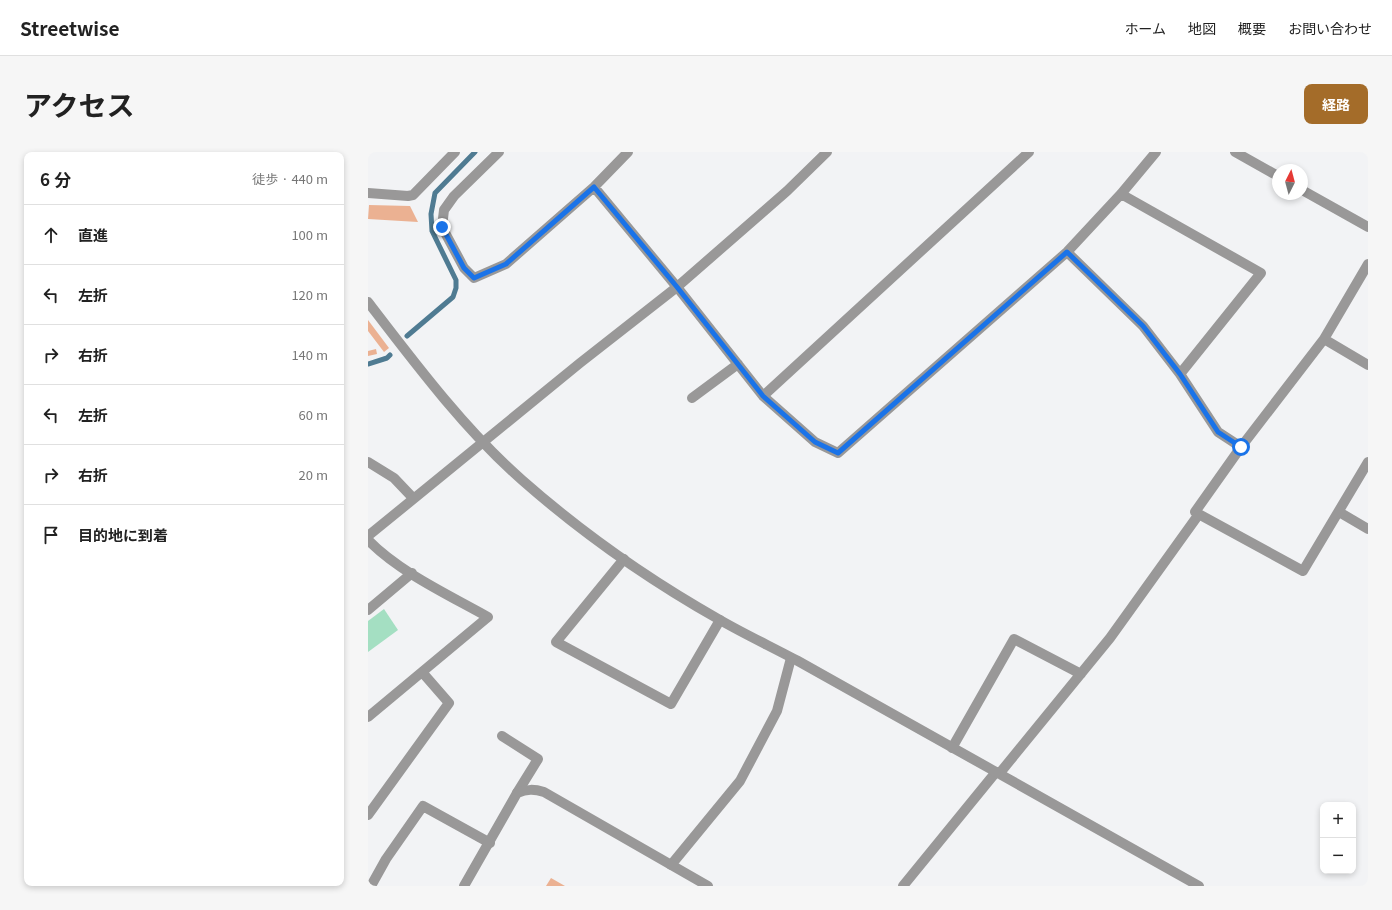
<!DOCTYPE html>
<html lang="ja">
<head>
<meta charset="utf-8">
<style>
  :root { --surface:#fff; --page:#f6f6f6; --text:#222; --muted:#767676; --line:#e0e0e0; --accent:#a46c29 }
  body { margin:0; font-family:Georgia,"Noto Sans JP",serif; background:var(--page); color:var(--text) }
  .controls { position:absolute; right:12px; bottom:12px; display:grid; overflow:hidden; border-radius:8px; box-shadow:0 2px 6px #0003 }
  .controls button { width:36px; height:36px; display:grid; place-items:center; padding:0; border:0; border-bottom:1px solid var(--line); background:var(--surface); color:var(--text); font:20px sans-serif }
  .compass { position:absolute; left:904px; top:12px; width:36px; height:36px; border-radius:50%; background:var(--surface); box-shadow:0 2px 6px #0003; rotate:6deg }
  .stop { position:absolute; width:12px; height:12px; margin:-9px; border:3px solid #1a73e8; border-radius:50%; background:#fff }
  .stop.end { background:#1a73e8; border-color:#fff; box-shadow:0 1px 4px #0008 }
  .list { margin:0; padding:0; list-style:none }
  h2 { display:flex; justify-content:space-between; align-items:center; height:52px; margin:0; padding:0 16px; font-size:17px }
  h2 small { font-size:13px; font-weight:400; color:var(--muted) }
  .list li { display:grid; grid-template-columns:26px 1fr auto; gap:12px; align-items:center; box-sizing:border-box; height:60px; padding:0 16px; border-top:1px solid var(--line) }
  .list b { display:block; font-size:15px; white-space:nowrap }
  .list em { font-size:13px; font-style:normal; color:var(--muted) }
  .icon { flex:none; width:22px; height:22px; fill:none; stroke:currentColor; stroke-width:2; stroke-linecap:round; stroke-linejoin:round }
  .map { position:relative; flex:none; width:1000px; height:734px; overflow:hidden; border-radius:8px }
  header { display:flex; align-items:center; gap:24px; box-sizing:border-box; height:56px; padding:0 20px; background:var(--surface); border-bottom:1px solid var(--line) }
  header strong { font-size:19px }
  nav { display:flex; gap:22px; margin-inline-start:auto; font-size:14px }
  .intro { display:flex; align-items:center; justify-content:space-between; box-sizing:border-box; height:96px; padding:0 24px }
  h1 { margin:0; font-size:28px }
  .button { padding:10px 18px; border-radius:8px; background:var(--accent); color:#fff; font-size:14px; font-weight:700 }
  main { display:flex; gap:24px; padding:0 24px }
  aside { flex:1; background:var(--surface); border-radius:8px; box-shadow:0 2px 6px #0003 }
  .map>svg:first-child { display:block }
</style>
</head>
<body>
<header>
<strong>Streetwise</strong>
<nav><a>ホーム</a><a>地図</a><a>概要</a><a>お問い合わせ</a></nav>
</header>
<div class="intro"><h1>アクセス</h1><a class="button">経路</a></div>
<main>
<aside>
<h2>6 分<small>徒歩 · 440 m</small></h2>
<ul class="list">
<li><svg class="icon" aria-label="ahead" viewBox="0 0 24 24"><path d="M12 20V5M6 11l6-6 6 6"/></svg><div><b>直進</b></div><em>100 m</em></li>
<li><svg class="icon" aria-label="left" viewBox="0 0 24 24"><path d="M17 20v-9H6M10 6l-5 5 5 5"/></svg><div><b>左折</b></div><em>120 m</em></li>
<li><svg class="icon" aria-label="right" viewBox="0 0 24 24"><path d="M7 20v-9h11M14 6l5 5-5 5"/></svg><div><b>右折</b></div><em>140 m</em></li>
<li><svg class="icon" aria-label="left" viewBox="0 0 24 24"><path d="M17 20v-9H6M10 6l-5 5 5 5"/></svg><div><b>左折</b></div><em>60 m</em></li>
<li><svg class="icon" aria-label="right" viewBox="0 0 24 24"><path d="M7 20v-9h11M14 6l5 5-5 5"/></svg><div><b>右折</b></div><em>20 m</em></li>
<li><svg class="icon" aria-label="arrive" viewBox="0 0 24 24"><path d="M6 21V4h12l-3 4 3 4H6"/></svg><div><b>目的地に到着</b></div></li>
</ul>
</aside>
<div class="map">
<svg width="1000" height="734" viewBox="0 0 1000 734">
  <rect width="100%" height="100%" fill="#f2f3f5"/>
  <!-- green -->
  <path fill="#a4dfc2" d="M16,457L30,478L0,500V469Z"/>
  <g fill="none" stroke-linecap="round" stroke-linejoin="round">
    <!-- stream -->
    <path stroke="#4f7b92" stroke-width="5" d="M39,184L85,145L88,136V128L64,79L63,62L67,41L107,0
      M0,212L19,206L22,203"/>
  </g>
  <!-- building -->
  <path fill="#ebb192" d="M1,53L42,54L50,70L0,67Z
    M0,168L21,196L16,200L0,179Z
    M8,197L9,202L0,204V199Z
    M183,726L197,734H178Z"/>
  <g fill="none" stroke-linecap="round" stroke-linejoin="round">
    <!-- minor -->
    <path stroke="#999898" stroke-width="10" d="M131,0L86,44L76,58L74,75L96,116L106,126L138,112L226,35L260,0
      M867,0L910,24
      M226,35L309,135L395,244L447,290L470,301L699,100L753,42L788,0
      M934,38L1000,75
      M0,41L40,44L45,43L87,0
      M753,42L893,121L812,222
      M699,100L775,174L812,222L850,280L873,295
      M1000,112L956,187L873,295L827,360L935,419L1000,310
      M956,187L1000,213
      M395,244L661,0
      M324,246L370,212
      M0,310L26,326L45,346
      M971,360L1000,377
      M0,388C31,420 81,443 120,465L0,565
      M256,407L188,490L303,552L352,468
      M0,458L44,421
      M134,584L170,607L149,641
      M584,596L646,487L713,522
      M631,622L742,486L831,362
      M0,663L81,551L54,520
      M303,713L372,629L409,559L423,506
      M3,734L18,707L55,654L122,691
      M535,734L628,620L831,734"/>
    <!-- tertiary -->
    <path stroke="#999898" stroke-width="10" d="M0,150C46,210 97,278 154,328C213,380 283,429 352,468C378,483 404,495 430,509C496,546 562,583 628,620
      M0,384L212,211L309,135L419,39L459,0
      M96,734L149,641C159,637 166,637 176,640L340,734"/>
  </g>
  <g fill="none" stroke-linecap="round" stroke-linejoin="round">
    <!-- route -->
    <path stroke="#1a73e8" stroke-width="5" d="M74,75L96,116L106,126L138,112L226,35L309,135L395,244L447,290L470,301L699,100L775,174L812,222L850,280L873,295"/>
  </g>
</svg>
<div class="controls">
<button>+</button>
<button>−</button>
</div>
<svg class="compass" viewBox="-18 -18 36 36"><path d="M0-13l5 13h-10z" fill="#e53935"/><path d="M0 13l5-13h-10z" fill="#767676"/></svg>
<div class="stop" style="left:873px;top:295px"></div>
<div class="stop end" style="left:74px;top:75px"></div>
</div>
</main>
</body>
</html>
